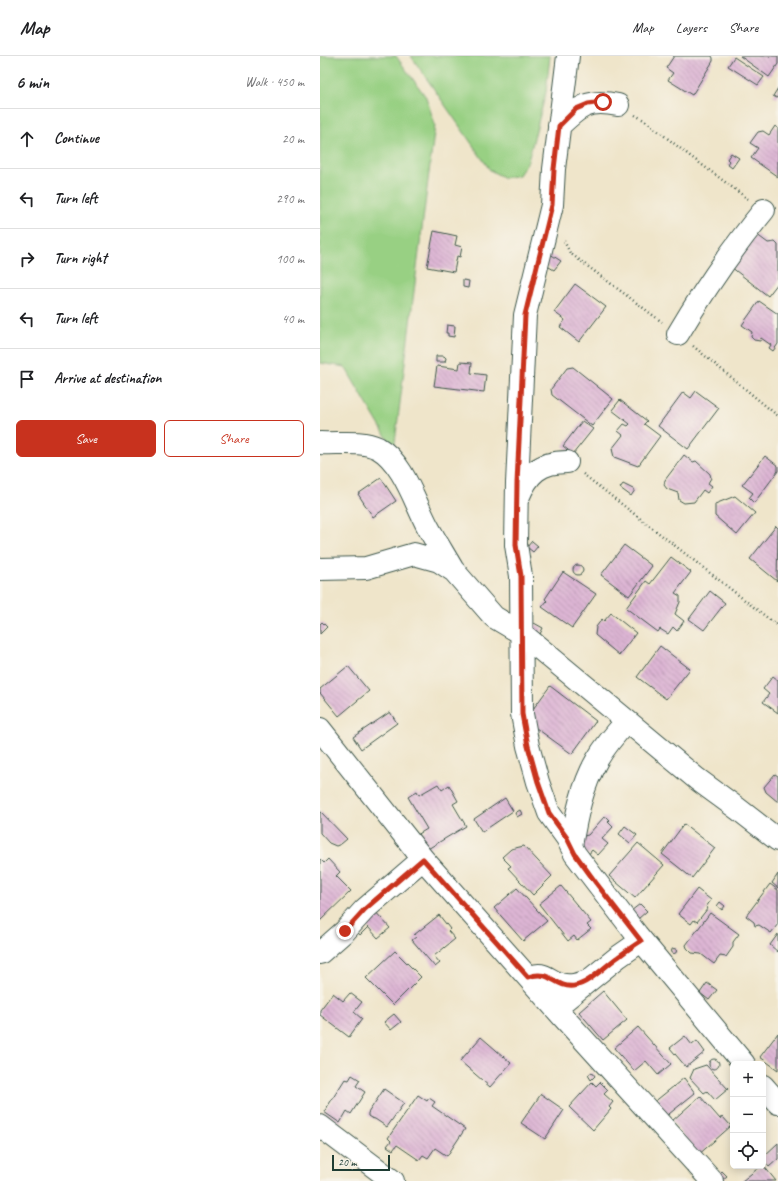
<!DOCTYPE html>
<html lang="en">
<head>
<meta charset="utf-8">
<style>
  :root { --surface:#fff; --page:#f6f6f6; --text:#202124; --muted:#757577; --line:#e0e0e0; --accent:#c8321e }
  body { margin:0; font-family:Caveat,sans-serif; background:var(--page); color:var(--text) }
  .controls { position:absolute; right:12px; bottom:12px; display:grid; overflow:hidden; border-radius:6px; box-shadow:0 2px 10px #0003 }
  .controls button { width:36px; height:36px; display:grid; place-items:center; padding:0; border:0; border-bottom:1px solid var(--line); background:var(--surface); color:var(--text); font:20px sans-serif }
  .scale { position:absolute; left:12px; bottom:10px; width:58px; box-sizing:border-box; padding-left:4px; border:2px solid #1f3d34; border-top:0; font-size:11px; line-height:14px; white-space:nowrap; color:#1f3d34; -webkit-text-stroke:3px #f7f3e8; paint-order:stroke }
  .stop { position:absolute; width:12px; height:12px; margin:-9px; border:3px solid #c8321e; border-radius:50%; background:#fff }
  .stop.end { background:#c8321e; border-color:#fff; box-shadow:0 1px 4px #0008 }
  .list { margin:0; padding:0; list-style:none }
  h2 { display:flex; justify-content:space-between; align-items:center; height:52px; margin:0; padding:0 16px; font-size:17px }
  h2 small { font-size:13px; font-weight:400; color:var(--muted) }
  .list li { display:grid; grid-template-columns:26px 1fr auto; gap:12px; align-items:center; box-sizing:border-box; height:60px; padding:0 16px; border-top:1px solid var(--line) }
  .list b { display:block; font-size:15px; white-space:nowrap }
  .list em { font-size:13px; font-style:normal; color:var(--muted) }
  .actions { display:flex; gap:8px; padding:12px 16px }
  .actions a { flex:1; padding:9px 0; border:1px solid var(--accent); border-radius:6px; text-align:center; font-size:14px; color:var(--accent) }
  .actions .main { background:var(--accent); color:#fff }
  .icon { flex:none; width:22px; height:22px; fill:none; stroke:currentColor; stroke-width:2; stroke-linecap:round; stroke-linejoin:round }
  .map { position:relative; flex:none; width:458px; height:1125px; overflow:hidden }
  header { display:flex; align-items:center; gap:24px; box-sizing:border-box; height:56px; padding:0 20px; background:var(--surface); border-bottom:1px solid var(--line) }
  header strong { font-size:19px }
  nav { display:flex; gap:22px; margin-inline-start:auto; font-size:14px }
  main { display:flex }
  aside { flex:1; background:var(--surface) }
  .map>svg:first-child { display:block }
</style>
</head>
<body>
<header>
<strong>Map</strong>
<nav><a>Map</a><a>Layers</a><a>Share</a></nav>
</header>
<main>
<aside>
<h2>6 min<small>Walk · 450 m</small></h2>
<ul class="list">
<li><svg class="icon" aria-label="ahead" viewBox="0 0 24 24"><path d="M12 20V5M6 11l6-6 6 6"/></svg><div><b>Continue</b></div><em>20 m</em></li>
<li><svg class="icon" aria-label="left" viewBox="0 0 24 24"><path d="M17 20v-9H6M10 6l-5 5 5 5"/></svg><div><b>Turn left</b></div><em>290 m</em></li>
<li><svg class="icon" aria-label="right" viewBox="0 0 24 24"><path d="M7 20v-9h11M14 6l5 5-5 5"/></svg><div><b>Turn right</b></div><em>100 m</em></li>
<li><svg class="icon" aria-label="left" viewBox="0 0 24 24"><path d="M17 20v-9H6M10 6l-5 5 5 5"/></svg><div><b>Turn left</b></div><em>40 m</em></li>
<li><svg class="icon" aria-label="arrive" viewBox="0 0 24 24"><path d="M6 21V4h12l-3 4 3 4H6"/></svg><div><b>Arrive at destination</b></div></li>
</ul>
<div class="actions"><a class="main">Save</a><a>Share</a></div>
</aside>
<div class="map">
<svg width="458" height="1125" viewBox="0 0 458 1125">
  <defs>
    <pattern id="building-back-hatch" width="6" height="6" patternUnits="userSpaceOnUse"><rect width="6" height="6" fill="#ddb5d4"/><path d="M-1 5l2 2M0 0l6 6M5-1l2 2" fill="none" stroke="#b394ad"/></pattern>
  </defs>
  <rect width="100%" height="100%" fill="#f7f3e8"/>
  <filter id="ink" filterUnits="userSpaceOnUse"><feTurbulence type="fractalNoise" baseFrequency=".025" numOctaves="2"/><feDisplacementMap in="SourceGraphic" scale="8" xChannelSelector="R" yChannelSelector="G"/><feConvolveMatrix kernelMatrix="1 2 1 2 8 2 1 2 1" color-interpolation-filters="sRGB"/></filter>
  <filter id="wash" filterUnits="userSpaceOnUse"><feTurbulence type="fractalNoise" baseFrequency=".012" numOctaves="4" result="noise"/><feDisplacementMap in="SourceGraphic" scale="16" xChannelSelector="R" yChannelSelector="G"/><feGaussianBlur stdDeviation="0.9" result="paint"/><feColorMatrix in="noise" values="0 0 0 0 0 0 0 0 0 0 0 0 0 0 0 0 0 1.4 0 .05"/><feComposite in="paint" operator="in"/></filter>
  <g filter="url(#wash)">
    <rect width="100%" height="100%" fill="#efe5ca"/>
    <!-- green -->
    <path fill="#98d083" stroke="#5c865c" d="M0,0H76L106,41L115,69L74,394L25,311L0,307Z
      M91,0H230L226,36L208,105L199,119L184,122L170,114Z"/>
    <g id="blocks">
      <!-- building -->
      <path fill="url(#building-back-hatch)" d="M354,0H392L393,2V5L372,39L348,24L353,17L346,12Z
        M420,0H458V8L449,21Z
        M414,1L444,21L438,29L408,10Z
        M458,32V41L457,42L453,40Z
        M455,70L458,72V121L431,102L438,92L430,87L438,76L443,75L449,79Z
        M411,97L419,102L412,112L407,108L409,105L407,103Z
        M114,175L137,180L135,189L142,191L140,201L137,200L134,216L107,211Z
        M436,178L448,187L455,186L458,189V227L448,240L411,211Z
        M230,198L241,205L234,214L224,208Z
        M143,224L149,225L148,232L143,231Z
        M255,228L286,251L259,286L240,271L245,264L234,256Z
        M439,245L458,258V288L453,295L449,292L451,289L441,282L440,285L434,284L431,281L432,276L422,269Z
        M127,269L135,270L134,281L128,280V277H126Z
        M116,300H124L126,302L125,306H116Z
        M140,306L152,307L151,317L166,319L164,336L114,330L117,310L139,313Z
        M253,311L293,343L272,370L232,339L231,333L247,312Z
        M376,335L399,352L368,393L338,370L363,336L371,342Z
        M300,344L327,365L324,368L340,380L318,410L294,401L292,393L303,379L298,375L304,368L308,370L310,368L292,354Z
        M262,365L273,373L253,398L243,390Z
        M364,399L373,406L376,405L390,418L391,422L388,427L392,430L387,437L383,434L374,446L364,447L359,444L358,437L347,433L344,429L345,424Z
        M445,400L458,410V415L434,447L429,442L433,437L422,429Z
        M61,422L76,445L53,461L38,438Z
        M303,428L315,434L311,440L300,432Z
        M415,440L435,457L417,479L395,460V448Z
        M456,470L458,472L457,525L430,503Z
        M212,485L218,490L213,496L207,491Z
        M304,489L332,510L309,540L281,519Z
        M351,501L371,516L355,537L360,540V546L355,558L364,565L357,575L353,571L348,578L340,573L338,576L306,552L326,525L330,528Z
        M253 514a5 5 0 1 1 10 0a5 5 0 1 1-10 0Z
        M243,516L276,538L252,572L222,551L227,545L225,543Z
        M390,535L405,547L384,574L369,563Z
        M291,557L316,577L299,599L275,579L276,571L282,563L284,565Z
        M2,566L7,571L0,578V568Z
        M214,567L223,572L219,580L210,575Z
        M340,590L370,613L346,643L317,621Z
        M28,610L49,635L19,660L0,637V633Z
        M453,620L458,624V657L443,646L449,638L443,633Z
        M230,630L276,665L252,698L205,664Z
        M70,656L77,667L41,693L33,681Z
        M455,718L458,720V746L446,736L444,731Z
        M118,728L122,734L129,729L138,745L133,748L146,770L101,797L92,782L107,773L88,741L97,735L99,739Z
        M185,742L193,755L162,776L154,763Z
        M200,754L202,758L197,761L195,757Z
        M0,755L27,783L21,788L16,790L9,787L0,777Z
        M284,761L285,762L287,761L290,764L288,766L293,771L282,783L288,788L278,799L272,794L268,799L259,791L261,784L264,780L268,779Z
        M364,768L395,792L372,822L342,798Z
        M305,770L317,779L310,787L299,778Z
        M318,787L344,809L315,842L289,820Z
        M204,790L232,820L213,839L188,812L191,810L182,801L191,793Z
        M0,803L4,807L8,803L20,816L16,820L31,835L0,865Z
        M458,818V832L452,827Z
        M450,828L458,834V868L451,877L439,869L435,870L434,866L426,860Z
        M241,830L271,866L267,869L271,873L257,884L254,880L248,885L219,848Z
        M197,832L227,865L203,885L174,852Z
        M377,833L391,844L386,851L388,852L377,866L374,864L371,868L358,858Z
        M400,846L405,850L402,854L397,850Z
        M320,848L327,855L318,863L311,855Z
        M54,854L70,872L58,882L48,871L40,879L34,872Z
        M390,857L419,878L413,886V891L406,901L400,900L394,908L381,898L372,897L367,892L366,889Z
        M119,859L130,873L128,875L135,883L114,900L120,907L115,911L92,884L96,881L94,879Z
        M458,878V896L450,889Z
        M351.5 895a2.5 2.5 0 1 1 5 0a2.5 2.5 0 1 1-5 0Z
        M75,895L101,921L73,949L46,922Z
        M387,927L397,934L389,944L380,937Z
        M283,935L307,964L283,984L259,956Z
        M13,937L23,945L30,937L42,946L34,956L42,963L29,981L0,959V954Z
        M74,958L81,966L71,974L64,966Z
        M318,971L351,1008L338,1019L326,1005L314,1015L294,992Z
        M458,977V1014L440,1001Z
        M365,980L372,989L377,985L385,996L366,1011L350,992Z
        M161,981L191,1007L170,1031L140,1005Z
        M389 1008a5 5 0 1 1 10 0a5 5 0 1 1-10 0Z
        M386,1009L408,1033L395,1044L387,1035L384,1037L370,1022L374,1013Z
        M272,1016L275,1020L271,1024L268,1019Z
        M32,1019L40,1024L36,1030L45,1036L31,1058L27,1055L20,1067L4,1056L25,1023L29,1024Z
        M364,1022L375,1037L344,1062L333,1047Z
        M272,1026L276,1030L280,1026L288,1034L284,1038L293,1046L289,1051L291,1053L273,1074L249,1051Z
        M64,1033L84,1047L67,1071L55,1063L51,1062L48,1060V1057Z
        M221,1038L244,1054L225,1083L201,1067Z
        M98,1039L107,1045L109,1042L115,1046L112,1050L145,1073L127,1100L115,1092L108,1102L103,1099L99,1104L77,1089L73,1094L67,1090L71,1085L68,1082Z
        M380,1040L400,1063L402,1060L411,1070L377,1100L352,1065Z
        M458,1087V1103L449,1111L443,1104V1101Z
        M443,1109L456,1125H422L441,1110H443Z
        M402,1115L407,1120L402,1124L398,1119Z"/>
    </g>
  </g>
  <g filter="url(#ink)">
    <use href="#blocks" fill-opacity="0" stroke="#3e564a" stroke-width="1"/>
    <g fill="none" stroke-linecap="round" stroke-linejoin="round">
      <defs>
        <path id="minor" d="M248,0L234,113L232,149L205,259L197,427L196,489L201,520L202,658L208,690L218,726L229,757L247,782L255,798L317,879L424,1008
          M239,70C260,50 268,43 298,49
          M358,278C384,234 412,193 444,154
          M0,387C18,388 41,384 58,392C83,406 95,447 108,471C116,486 125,500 133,514
          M198,442C208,417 220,406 247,406
          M0,513L46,512L94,498L119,505L134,515L174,561L201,577L377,723L418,753L458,784
          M0,673L103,803L244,962L392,1125
          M251,790C256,761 262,730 277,704C285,690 296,677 307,665
          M0,897L25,875L45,853L103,803
          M208,921C226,915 225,923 240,928C250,931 259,928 268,925
          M235,952L298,901L321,885
          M443,1030L458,1047
          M0,1070L73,1125"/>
      </defs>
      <!-- minor casing -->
      <use href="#minor" stroke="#3e564a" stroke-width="24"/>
      <!-- path -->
      <path stroke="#3e564a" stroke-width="2.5" stroke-dasharray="1 3" stroke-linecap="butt" d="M315,59L324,64L370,100L428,143
        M244,185L250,197L342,266
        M373,290L458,360
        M263,418L458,570"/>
      <!-- minor -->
      <use href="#minor" stroke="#fff" stroke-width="22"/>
    </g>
  </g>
  <g fill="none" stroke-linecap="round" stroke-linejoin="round" filter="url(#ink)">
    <!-- route -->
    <path stroke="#c8321e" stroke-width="5" d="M25,875L45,853L103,803L208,921C231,913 234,932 254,930C269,928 286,909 298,901C306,895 313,890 321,885L276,827L255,798L247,782L229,757L218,726L208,690L202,658L201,520L196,489L197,427L205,259L232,149L234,113L239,70L256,53L268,48L283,46"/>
  </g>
</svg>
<div class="controls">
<button>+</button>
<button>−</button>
<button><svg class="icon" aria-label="locate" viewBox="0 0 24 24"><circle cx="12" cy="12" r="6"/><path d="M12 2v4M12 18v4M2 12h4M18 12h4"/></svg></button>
</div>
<div class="scale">20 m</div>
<div class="stop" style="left:283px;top:46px"></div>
<div class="stop end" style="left:25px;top:875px"></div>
</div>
</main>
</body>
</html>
